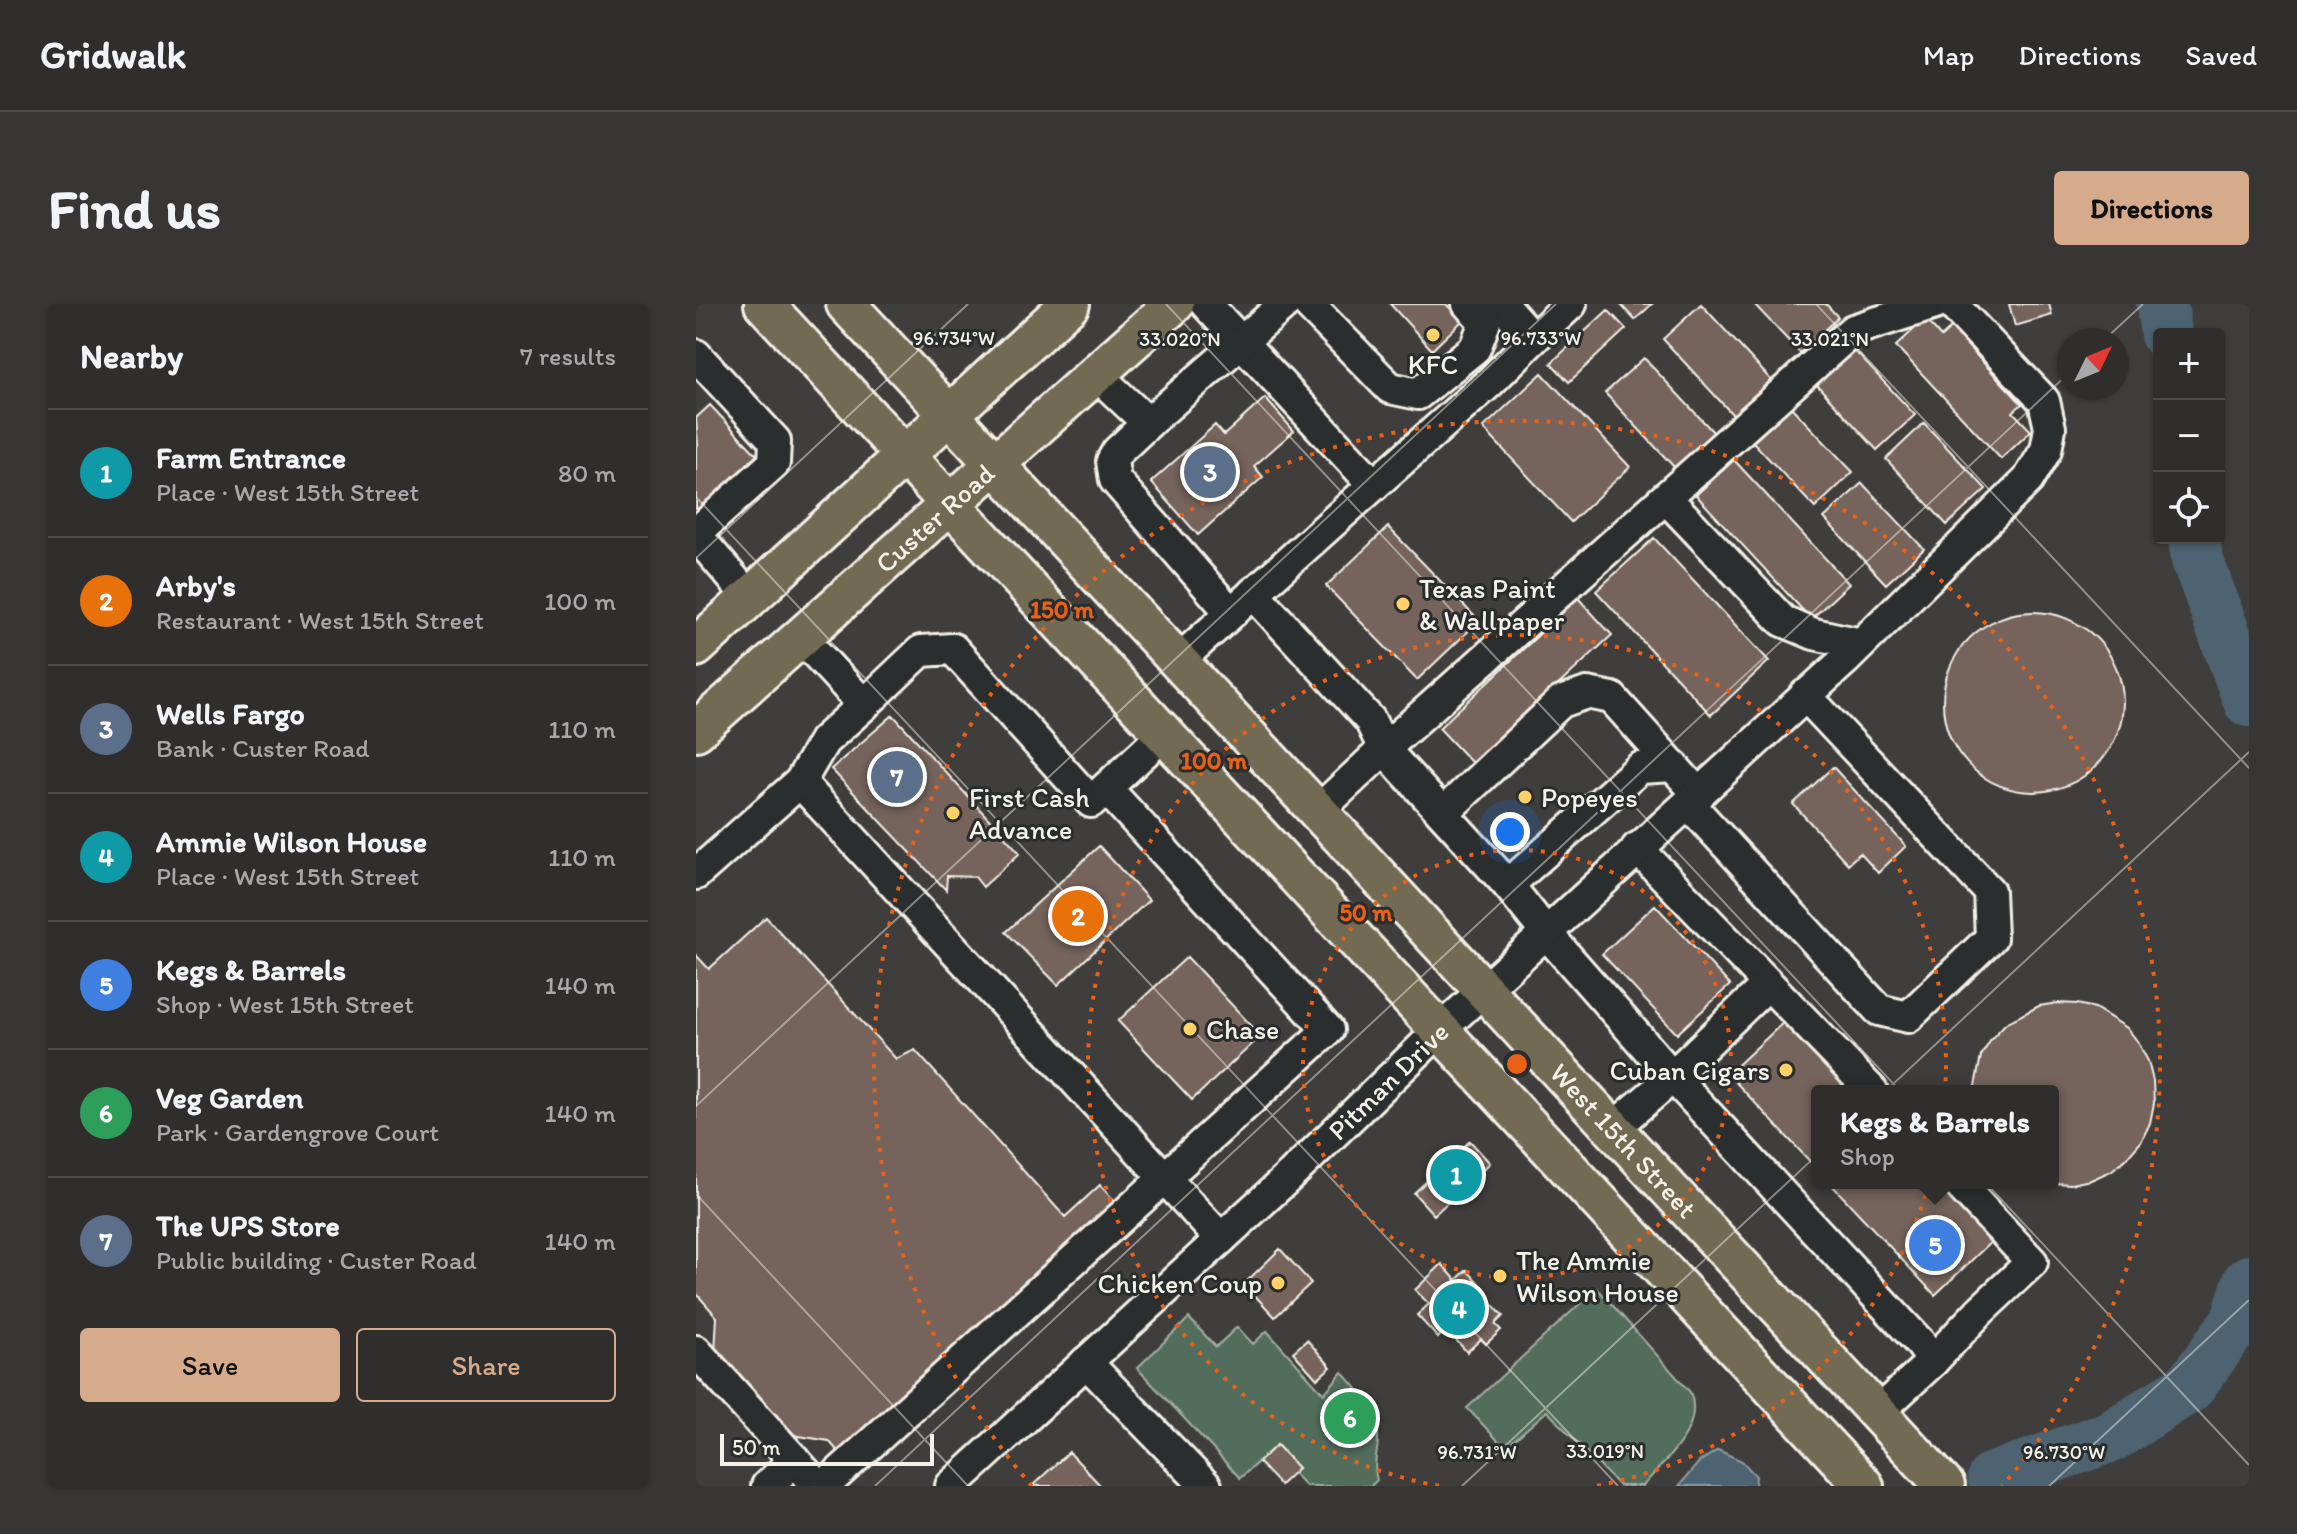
<!DOCTYPE html>
<html lang="en">
<head>
<meta charset="utf-8">
<style>
  :root { --surface:#302e2d; --page:#383635; --text:#f1f3f6; --muted:#a8a8aa; --line:#4b4a49; --accent:#d6ab8b }
  body { margin:0; font-family:Itim,sans-serif; background:var(--page); color:var(--text) }
  .controls { position:absolute; right:24px; top:24px; display:grid; overflow:hidden; border-radius:8px; box-shadow:0 2px 6px #0004 }
  .controls button { width:72px; height:72px; display:grid; place-items:center; padding:0; border:0; border-bottom:2px solid var(--line); background:var(--surface); color:var(--text); font:40px sans-serif }
  .compass { position:absolute; left:1361px; top:24px; width:72px; height:72px; border-radius:50%; background:var(--surface); box-shadow:0 2px 6px #0004; rotate:47deg }
  .scale { position:absolute; left:24px; bottom:20px; width:214px; box-sizing:border-box; padding-left:8px; border:4px solid #f4f1e8; border-top:0; font-size:22px; line-height:28px; white-space:nowrap; color:#f4f1e8; -webkit-text-stroke:6px #2a2d2e; paint-order:stroke }
  .you { position:absolute; left:814px; top:528px; width:28px; height:28px; margin:-20px; border:6px solid #fff; border-radius:50%; background:#1a73e8; box-shadow:0 0 0 12px #1a73e833 }
  .badge { display:grid; place-items:center; width:52px; height:52px; border-radius:50%; background:var(--accent); color:#fff; font-size:26px; font-weight:700 }
  .pin { position:absolute; translate:-50% -50%; border:4px solid #fff; box-shadow:0 2px 8px #0006 }
  .popup { position:absolute; left:1115px; top:781px; width:248px; height:104px; box-sizing:border-box; display:grid; place-content:center; border-radius:8px; background:var(--surface); filter:drop-shadow(0 2px 6px #0005); font-size:26px; white-space:nowrap; color:var(--muted) }
  .popup b { font-size:30px; color:var(--text) }
  .popup::after { content:''; position:absolute; left:50%; top:100%; margin-left:-16px; border:16px solid transparent; border-top-color:var(--surface) }
  .list { margin:0; padding:0; list-style:none }
  h2 { display:flex; justify-content:space-between; align-items:center; height:104px; margin:0; padding:0 32px; font-size:34px }
  h2 small { font-size:26px; font-weight:400; color:var(--muted) }
  .list li { display:grid; grid-template-columns:52px 1fr auto; gap:24px; align-items:center; box-sizing:border-box; height:128px; padding:0 32px; border-top:2px solid var(--line) }
  .list b { display:block; font-size:30px; white-space:nowrap }
  .list p { margin:0; font-size:26px; white-space:nowrap; color:var(--muted) }
  .list em { font-size:26px; font-style:normal; color:var(--muted) }
  .actions { display:flex; gap:16px; padding:24px 32px }
  .actions a { flex:1; padding:18px 0; border:2px solid var(--accent); border-radius:8px; text-align:center; font-size:28px; color:var(--accent) }
  .actions .main { background:var(--accent); color:#111 }
  .icon { flex:none; width:44px; height:44px; fill:none; stroke:currentColor; stroke-width:2; stroke-linecap:round; stroke-linejoin:round }
  .map { position:relative; flex:none; width:1553px; height:1182px; overflow:hidden; border-radius:8px }
  header { display:flex; align-items:center; gap:48px; box-sizing:border-box; height:112px; padding:0 40px; background:var(--surface); border-bottom:2px solid var(--line) }
  header strong { font-size:38px }
  nav { display:flex; gap:44px; margin-inline-start:auto; font-size:28px }
  .intro { display:flex; align-items:center; justify-content:space-between; box-sizing:border-box; height:192px; padding:0 48px }
  h1 { margin:0; font-size:56px }
  .button { padding:20px 36px; border-radius:8px; background:var(--accent); color:#111; font-size:28px; font-weight:700 }
  main { display:flex; gap:48px; padding:0 48px }
  aside { flex:1; background:var(--surface); border-radius:8px; box-shadow:0 2px 6px #0004 }
  .map>svg:first-child { display:block }
</style>
</head>
<body>
<header>
<strong>Gridwalk</strong>
<nav><a>Map</a><a>Directions</a><a>Saved</a></nav>
</header>
<div class="intro"><h1>Find us</h1><a class="button">Directions</a></div>
<main>
<aside>
<h2>Nearby<small>7 results</small></h2>
<ul class="list">
<li><span class="badge" style="background:#0f9aa8">1</span><div><b>Farm Entrance</b><p>Place · West 15th Street</p></div><em>80 m</em></li>
<li><span class="badge" style="background:#e8710a">2</span><div><b>Arby's</b><p>Restaurant · West 15th Street</p></div><em>100 m</em></li>
<li><span class="badge" style="background:#5c6f8a">3</span><div><b>Wells Fargo</b><p>Bank · Custer Road</p></div><em>110 m</em></li>
<li><span class="badge" style="background:#0f9aa8">4</span><div><b>Ammie Wilson House</b><p>Place · West 15th Street</p></div><em>110 m</em></li>
<li><span class="badge" style="background:#3f7fe0">5</span><div><b>Kegs &amp; Barrels</b><p>Shop · West 15th Street</p></div><em>140 m</em></li>
<li><span class="badge" style="background:#2e9e5b">6</span><div><b>Veg Garden</b><p>Park · Gardengrove Court</p></div><em>140 m</em></li>
<li><span class="badge" style="background:#5c6f8a">7</span><div><b>The UPS Store</b><p>Public building · Custer Road</p></div><em>140 m</em></li>
</ul>
<div class="actions"><a class="main">Save</a><a>Share</a></div>
</aside>
<div class="map">
<svg width="1553" height="1182" viewBox="0 0 1553 1182">
  <rect width="100%" height="100%" fill="#403e3c"/>
  <filter id="ink" filterUnits="userSpaceOnUse"><feTurbulence type="fractalNoise" baseFrequency=".0125" numOctaves="2"/><feDisplacementMap in="SourceGraphic" scale="16" xChannelSelector="R" yChannelSelector="G"/><feConvolveMatrix kernelMatrix="1 2 1 2 8 2 1 2 1" color-interpolation-filters="sRGB"/></filter>
  <g filter="url(#ink)">
    <!-- green -->
    <path fill="#526d5b" stroke="#a3afa2" stroke-width="2" d="M901,984L994,1088C1009,1125 968,1156 947,1182H923L851,1107L809,1144L771,1104Z
      M493,1014L520,1043L541,1023L557,1040L571,1027L628,1090L646,1068C660,1081 681,1110 682,1130C683,1147 676,1159 681,1176L675,1182H610L597,1169L602,1164L581,1141L544,1174L441,1064Z"/>
    <!-- water -->
    <path fill="#4e6372" stroke="#909ca1" stroke-width="2" d="M1022,1146L1046,1157L1060,1172L1059,1182H983L1003,1158Z"/>
    <g fill="none" stroke-linecap="round" stroke-linejoin="round">
      <!-- river -->
      <path stroke="#4e6372" stroke-width="52" d="M1466,0L1470,30
        M1498,234L1501,255L1553,397
        M1297,1174L1416,1132L1493,1083L1540,1018L1553,977"/>
    </g>
    <!-- building -->
    <path fill="#74645b" stroke="#f4f1e8" stroke-width="2" d="M694,0H750L766,17L736,46Z
      M924,0H956L939,16Z
      M1005,0L1075,76L1037,111L967,35Z
      M1058,0H1130L1142,13L1104,49Z
      M1313,0H1353L1356,11L1319,22Z
      M912,6L930,25L873,78L855,59Z
      M1229,15L1245,33L1255,24L1326,100L1317,108L1335,127L1305,155L1200,42Z
      M1157,45L1219,111L1181,146L1120,80Z
      M948,54L1019,130L980,165L909,89Z
      M846,69L934,163L875,218L787,124Z
      M569,94L598,127L558,162L567,173L502,231L455,178L519,121L528,131Z
      M14,101L61,151L0,208V143L2,141L0,114Z
      M1095,103L1157,168L1119,204L1057,138Z
      M1228,119L1290,185L1251,221L1190,155Z
      M1038,156L1153,280L1115,315L1000,191Z
      M1166,179L1228,245L1190,280L1128,214Z
      M692,223L783,317L721,376L630,282Z
      M958,234L1073,357L1015,411L900,287Z
      M882,294L916,331L777,460L743,424Z
      M1247 398a90 90 0 1 1 180 0a90 90 0 1 1-180 0Z
      M197,411L324,549L287,583L279,573L251,572L250,586L135,465Z
      M1137,463L1210,542L1182,569L1164,549L1152,560L1097,500Z
      M403,542L453,596L362,681L310,628Z
      M959,601L1034,681L981,730L906,650Z
      M70,613L200,755L219,746L369,913L404,881L423,902L146,1152L133,1137L97,1131L19,1048L21,1013L0,989V651L13,665Z
      M491,653L565,732L496,796L422,717Z
      M1362,699L1381,700L1399,704L1431,724L1442,738L1452,757L1457,777L1458,799L1454,819L1445,838L1431,854L1415,867L1395,876L1375,880L1357,879V787H1278L1285,752L1296,734L1310,719L1343,702Z
      M1091,715L1159,787H1121V865L1032,770Z
      M774,837L794,859L738,911L718,889Z
      M1134,879H1244L1297,936L1239,991Z
      M584,945L615,979L579,1013L548,980Z
      M746,960L760,976L771,966L789,986L786,989L807,1012L799,1020L805,1026L790,1040L785,1035L771,1048L750,1025L742,1034L721,1011L733,1000L719,986Z
      M611,1036L635,1063L621,1075L597,1048Z
      M581,1141L602,1164L584,1181L562,1158Z
      M373,1148L405,1182H336Z"/>
    <g fill="none" stroke-linecap="round" stroke-linejoin="round">
      <defs>
        <g id="minor">
          <path d="M510,0L678,181L794,78L837,35L806,0"/>
          <path d="M612,0L694,84L722,90L779,44L789,18L772,0"/>
          <path d="M837,35L875,0"/>
          <path d="M0,51L79,137L78,159L0,229"/>
          <path d="M400,70L452,119L589,0"/>
          <path d="M452,119L421,148L416,157L419,176L535,309"/>
          <path d="M970,194L1087,317L1118,330L1165,340"/>
          <path d="M0,231L53,293"/>
          <path d="M557,289L674,416L688,445L1157,26L1239,0"/>
          <path d="M105,333L168,401L225,347L257,345L395,498L467,431"/>
          <path d="M482,357L678,181"/>
          <path d="M104,478L525,935"/>
          <path d="M993,500L1183,706L1212,713L1295,634L1293,587L1109,391"/>
          <path d="M622,507L688,445L812,581L851,630L976,772L1225,1040L1237,1057L1181,1109"/>
          <path d="M747,509L865,398L891,389L916,394L1003,491"/>
          <path d="M941,544L1176,787"/>
          <path d="M0,570L104,478L128,437L168,401"/>
          <path d="M812,581L944,464L978,462"/>
          <path d="M917,824L964,784L1072,680"/>
          <path d="M0,1047L122,1182"/>
          <path d="M1237,1057L1285,1006L1336,958L1262,879"/>
          <path d="M390,1058L510,1182"/>
          <path d="M71,1182L99,1156"/>
          <path d="M128,1182L632,726L410,484"/>
          <path id="s1" d="M255,1182L597,869L744,726L1149,356L1332,176L1350,146L1354,124L1348,97L1256,0"/>
        </g>
        <g id="major">
          <path d="M68,0L1168,1182"/>
          <path id="s2" d="M150,0L1249,1182"/>
          <path d="M0,343L374,0"/>
          <path id="s3" d="M0,427L478,0"/>
        </g>
      </defs>
      <!-- minor casing -->
      <use href="#minor" stroke="#f4f1e8" stroke-width="36"/>
      <!-- major casing -->
      <use href="#major" stroke="#f4f1e8" stroke-width="44"/>
      <!-- minor -->
      <use href="#minor" stroke="#2a2d2e" stroke-width="30"/>
      <!-- major -->
      <use href="#major" stroke="#736b52" stroke-width="38"/>
    </g>
  </g>
  <!-- ticks -->
  <path fill="none" stroke="#f4f1e8" stroke-width="2" stroke-opacity="0.45" d="M470,0L1553,1161M1120,0L1553,464M1408,36L1447,0M0,193L922,1182M0,254L272,0M0,802L860,0M0,890L272,1182M179,1182L1373,69M766,1182L1553,448M1353,1182L1553,996"/>
  <!-- distance rings -->
  <g fill="none" stroke="#e96117" stroke-width="4" stroke-dasharray="4 8">
    <circle cx="821" cy="760" r="214"/>
    <path d="M743 1182A429 429 0 1 1 899 1182"/>
    <path d="M336 1182A643 643 0 1 1 1306 1182"/>
  </g>
  <!-- markers -->
  <g fill="#ffd166" stroke="#2a2d2e" stroke-width="3">
    <circle cx="737" cy="31" r="8"/>
    <circle cx="707" cy="300" r="8"/>
    <circle cx="829" cy="493" r="8"/>
    <circle cx="257" cy="509" r="8"/>
    <circle cx="494" cy="725" r="8"/>
    <circle cx="1090" cy="766" r="8"/>
    <circle cx="804" cy="972" r="8"/>
    <circle cx="582" cy="979" r="8"/>
  </g>
  <g text-anchor="middle" dominant-baseline="central" stroke-width="6" stroke-linejoin="round" paint-order="stroke">
    <!-- poi labels -->
    <g font-size="28" fill="#f4f1e8" stroke="#2a2d2e" text-anchor="start">
      <text x="737" y="60" text-anchor="middle">KFC</text>
      <text x="723" y="284">Texas Paint<tspan x="723" dy="32">&amp; Wallpaper</tspan></text>
      <text x="273" y="493">First Cash<tspan x="273" dy="32">Advance</tspan></text>
      <text x="845" y="493">Popeyes</text>
      <text x="510" y="725">Chase</text>
      <text x="1074" y="766" text-anchor="end">Cuban Cigars</text>
      <text x="820" y="956">The Ammie<tspan x="820" dy="32">Wilson House</tspan></text>
      <text x="566" y="979" text-anchor="end">Chicken Coup</text>
    </g>
    <!-- street labels -->
    <g font-size="28" fill="#f4f1e8" stroke="#2a2d2e">
      <text stroke="none"><textPath href="#s3" startOffset="320">Custer Road</textPath></text>
      <text stroke="none"><textPath href="#s1" startOffset="596">Pitman Drive</textPath></text>
      <text stroke="none"><textPath href="#s2" startOffset="1142">West 15th Street</textPath></text>
    </g>
  </g>
  <g font-size="20" text-anchor="middle" fill="#f4f1e8" stroke="#2a2d2e" stroke-width="6" stroke-linejoin="round" paint-order="stroke">
    <text x="258" y="41">96.734°W</text>
    <text x="845" y="41">96.733°W</text>
    <text x="484" y="42">33.020°N</text>
    <text x="1134" y="42">33.021°N</text>
    <text x="909" y="1154">33.019°N</text>
    <text x="781" y="1155">96.731°W</text>
    <text x="1368" y="1155">96.730°W</text>
  </g>
  <circle cx="821" cy="760" r="12" fill="#e96117" stroke="#2a2d2e" stroke-width="4"/>
  <g font-size="24" text-anchor="middle" font-weight="bold" fill="#e96117" stroke="#2a2d2e" stroke-width="6" stroke-linejoin="round" paint-order="stroke">
    <text x="366" y="314">150 m</text>
    <text x="518" y="465">100 m</text>
    <text x="670" y="617">50 m</text>
  </g>
</svg>
<div class="controls">
<button>+</button>
<button>−</button>
<button><svg class="icon" aria-label="locate" viewBox="0 0 24 24"><circle cx="12" cy="12" r="6"/><path d="M12 2v4M12 18v4M2 12h4M18 12h4"/></svg></button>
</div>
<svg class="compass" viewBox="-18 -18 36 36"><path d="M0-13l5 13h-10z" fill="#e53935"/><path d="M0 13l5-13h-10z" fill="#a8a8aa"/></svg>
<div class="scale">50 m</div>
<div class="you"></div>
<div class="pin badge" style="left:760px;top:871px;background:#0f9aa8">1</div>
<div class="pin badge" style="left:382px;top:612px;background:#e8710a">2</div>
<div class="pin badge" style="left:514px;top:168px;background:#5c6f8a">3</div>
<div class="pin badge" style="left:763px;top:1005px;background:#0f9aa8">4</div>
<div class="pin badge" style="left:1239px;top:941px;background:#3f7fe0">5</div>
<div class="popup"><b>Kegs &amp; Barrels</b>Shop</div>
<div class="pin badge" style="left:654px;top:1114px;background:#2e9e5b">6</div>
<div class="pin badge" style="left:201px;top:473px;background:#5c6f8a">7</div>
</div>
</main>
</body>
</html>
